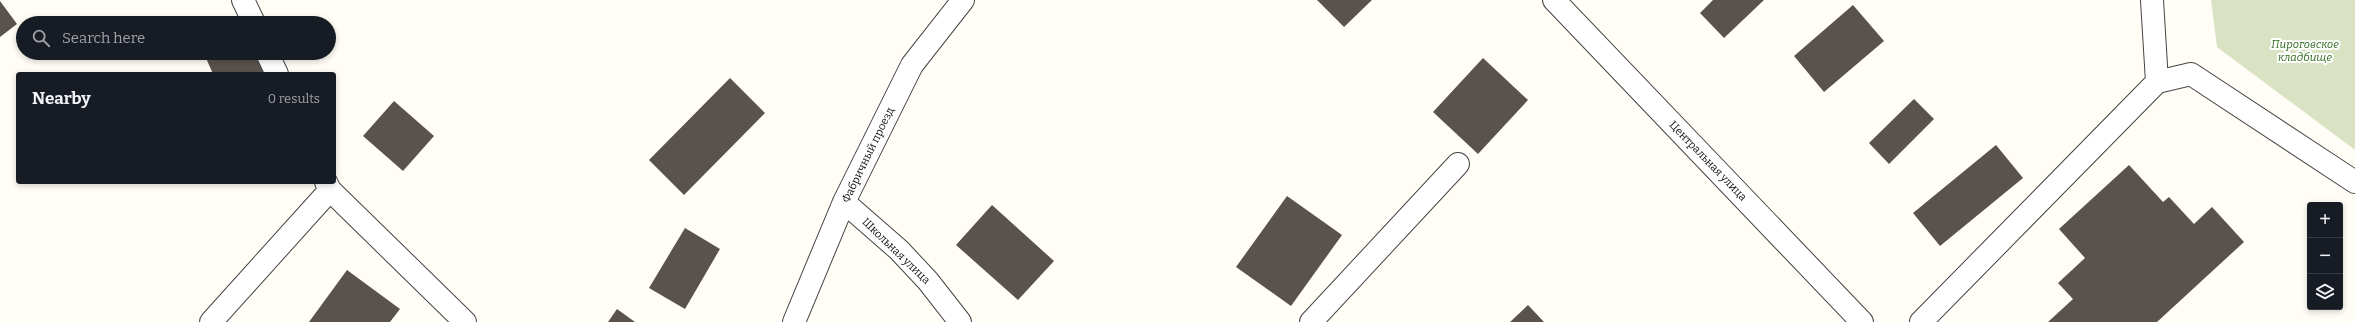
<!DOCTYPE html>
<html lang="en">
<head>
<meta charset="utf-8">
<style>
  :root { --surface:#171b24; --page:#242831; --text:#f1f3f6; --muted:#9ea1a6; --line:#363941 }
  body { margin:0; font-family:Bitter,serif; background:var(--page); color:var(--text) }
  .controls { position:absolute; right:12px; bottom:12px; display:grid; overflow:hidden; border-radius:4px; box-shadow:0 2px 6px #0003 }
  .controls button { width:36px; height:36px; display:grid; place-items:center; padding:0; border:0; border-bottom:1px solid var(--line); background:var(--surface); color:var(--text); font:20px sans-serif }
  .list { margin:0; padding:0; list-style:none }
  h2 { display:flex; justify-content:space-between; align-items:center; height:52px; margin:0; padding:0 16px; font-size:17px }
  h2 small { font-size:13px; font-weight:400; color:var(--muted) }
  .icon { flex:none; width:22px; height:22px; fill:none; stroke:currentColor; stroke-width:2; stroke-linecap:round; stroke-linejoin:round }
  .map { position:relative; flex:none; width:2355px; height:322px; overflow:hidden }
  .search { position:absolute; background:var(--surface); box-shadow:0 2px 6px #0003; left:16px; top:16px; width:320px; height:44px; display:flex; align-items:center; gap:10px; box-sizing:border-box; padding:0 14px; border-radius:22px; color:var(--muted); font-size:15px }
  .panel { position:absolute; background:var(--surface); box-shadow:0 2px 6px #0003; left:16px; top:72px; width:320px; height:112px; border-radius:4px }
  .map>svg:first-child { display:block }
</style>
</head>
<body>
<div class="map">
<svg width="2355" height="322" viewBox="0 0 2355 322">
  <rect width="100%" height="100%" fill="#fffdf5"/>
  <!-- cemetery -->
  <path fill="#d9e3c4" d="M2211,0H2355V150L2217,47Z"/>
  <!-- building -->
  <path fill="#5a524d" d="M1317,0H1372L1344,27Z
    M1713,0H1764L1724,38L1700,13Z
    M0,1L17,24L0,37Z
    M1853,5L1884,41L1824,92L1794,56Z
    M217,53H258L268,74H213L206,58Z
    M1483,58L1528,100L1478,154L1433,112Z
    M730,78L765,113L684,195L649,160Z
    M1914,99L1934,119L1889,164L1869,143Z
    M394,101L434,136L403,171L363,136Z
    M1996,145L2023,178L1940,246L1913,213Z
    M2129,165L2163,202L2169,197L2194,224L2212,207L2244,242L2157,322H2048L2073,299L2058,283L2085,258L2059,229Z
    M1287,196L1342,235L1291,306L1236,267Z
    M992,205L1054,261L1018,300L956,245Z
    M685,228L720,249L685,309L649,288Z
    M347,270L400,309L390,322H309Z
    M1528,305L1544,322H1510Z
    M617,309L635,322H608Z"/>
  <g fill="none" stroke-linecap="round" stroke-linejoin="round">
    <defs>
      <path id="minor" d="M243,0L254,23
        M1554,0L1862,322
        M2152,0L2157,82
        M267,53L277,74
        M326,182L330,190L465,322
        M844,202L899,250L928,281L960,322
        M211,322L330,190
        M794,322L844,202L912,65L963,0
        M1311,322L1458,164
        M1921,322L2157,82L2191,74L2355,182"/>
    </defs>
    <!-- minor casing -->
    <use href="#minor" stroke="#444" stroke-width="24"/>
    <!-- minor -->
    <use href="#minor" stroke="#fff" stroke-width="22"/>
  </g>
  <g text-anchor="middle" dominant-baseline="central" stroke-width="4" stroke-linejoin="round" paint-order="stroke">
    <!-- park labels -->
    <g font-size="11" font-style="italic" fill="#2f6b1f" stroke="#fff">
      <text x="2305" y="44">Пироговское<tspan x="2305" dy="13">кладбище</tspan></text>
    </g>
    <!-- street labels -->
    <g font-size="11" fill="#111" stroke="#fff">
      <text transform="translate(868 155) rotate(-64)">Фабричный проезд</text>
      <text transform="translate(1708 161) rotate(46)">Центральная улица</text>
      <text transform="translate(896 251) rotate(44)">Школьная улица</text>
    </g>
  </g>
</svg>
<div class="controls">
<button>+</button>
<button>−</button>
<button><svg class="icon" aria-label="layers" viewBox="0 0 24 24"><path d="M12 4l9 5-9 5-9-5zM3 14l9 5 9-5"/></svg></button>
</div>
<div class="search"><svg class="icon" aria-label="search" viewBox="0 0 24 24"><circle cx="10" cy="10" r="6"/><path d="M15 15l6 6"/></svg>Search here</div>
<section class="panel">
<h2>Nearby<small>0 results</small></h2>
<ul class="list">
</ul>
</section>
</div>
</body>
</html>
